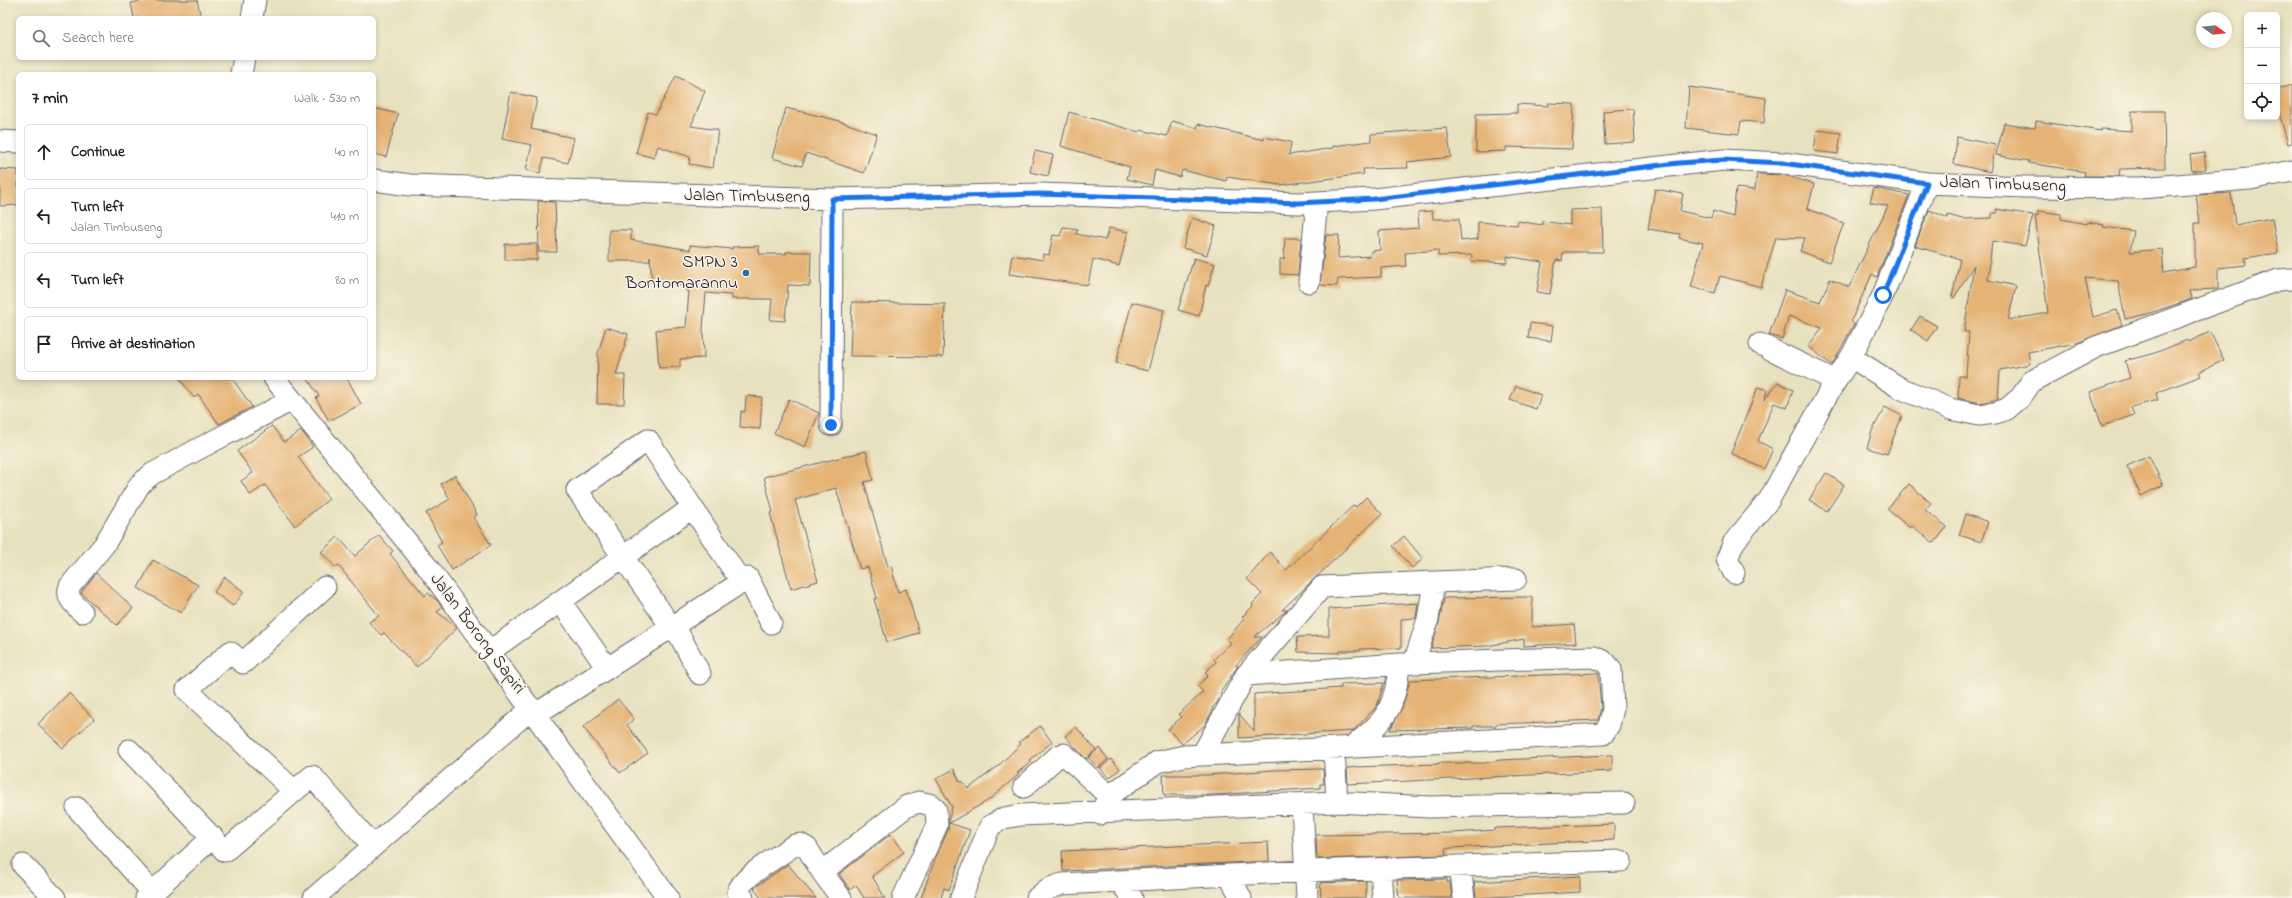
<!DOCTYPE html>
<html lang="en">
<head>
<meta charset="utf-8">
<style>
  :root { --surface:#fff; --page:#f2f2f2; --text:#202124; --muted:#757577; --line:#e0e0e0 }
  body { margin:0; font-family:"Indie Flower",sans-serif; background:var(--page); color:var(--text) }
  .controls { position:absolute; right:12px; top:12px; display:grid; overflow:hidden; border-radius:6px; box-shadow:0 2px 6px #0003 }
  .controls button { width:36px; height:36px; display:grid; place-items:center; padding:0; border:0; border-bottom:1px solid var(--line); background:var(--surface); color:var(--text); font:20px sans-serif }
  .compass { position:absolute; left:2196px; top:12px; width:36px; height:36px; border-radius:50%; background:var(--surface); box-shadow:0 2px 6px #0003; rotate:105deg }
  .stop { position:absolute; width:12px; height:12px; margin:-9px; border:3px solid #1a73e8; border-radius:50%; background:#fff }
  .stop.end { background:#1a73e8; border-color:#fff; box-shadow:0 1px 4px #0008 }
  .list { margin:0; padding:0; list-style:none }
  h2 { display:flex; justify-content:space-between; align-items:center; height:52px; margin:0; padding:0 16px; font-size:17px }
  h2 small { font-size:13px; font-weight:400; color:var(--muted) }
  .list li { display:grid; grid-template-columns:26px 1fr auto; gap:12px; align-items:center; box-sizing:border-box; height:56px; margin:0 8px 8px; padding:0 8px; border:1px solid var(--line); border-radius:6px }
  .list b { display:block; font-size:15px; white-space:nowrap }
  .list p { margin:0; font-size:13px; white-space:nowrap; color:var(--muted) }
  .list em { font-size:13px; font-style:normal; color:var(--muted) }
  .icon { flex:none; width:22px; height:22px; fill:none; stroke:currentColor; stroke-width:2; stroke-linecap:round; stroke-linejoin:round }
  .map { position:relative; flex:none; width:2292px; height:898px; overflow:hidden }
  .search { position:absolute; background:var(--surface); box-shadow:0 2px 6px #0003; left:16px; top:16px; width:360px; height:44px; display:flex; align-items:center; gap:10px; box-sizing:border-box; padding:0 14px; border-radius:6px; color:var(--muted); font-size:15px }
  .panel { position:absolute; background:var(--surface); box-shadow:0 2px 6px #0003; left:16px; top:72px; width:360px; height:308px; border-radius:6px }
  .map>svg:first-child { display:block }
</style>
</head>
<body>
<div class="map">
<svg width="2292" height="898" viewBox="0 0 2292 898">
  <rect width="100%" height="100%" fill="#fcf5e5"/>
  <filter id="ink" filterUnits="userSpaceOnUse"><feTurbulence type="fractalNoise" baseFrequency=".025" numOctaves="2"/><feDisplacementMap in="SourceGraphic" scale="8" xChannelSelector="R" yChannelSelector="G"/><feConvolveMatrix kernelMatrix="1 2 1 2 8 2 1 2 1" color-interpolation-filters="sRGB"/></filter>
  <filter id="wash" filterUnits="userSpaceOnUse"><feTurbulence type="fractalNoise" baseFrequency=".012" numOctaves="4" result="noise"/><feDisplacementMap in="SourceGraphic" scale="16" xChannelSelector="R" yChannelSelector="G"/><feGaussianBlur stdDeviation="0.9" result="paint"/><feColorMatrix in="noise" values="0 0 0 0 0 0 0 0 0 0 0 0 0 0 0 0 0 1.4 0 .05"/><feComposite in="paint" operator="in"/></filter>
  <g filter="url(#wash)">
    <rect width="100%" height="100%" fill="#e8e1bf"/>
    <g id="blocks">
      <!-- building -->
      <path fill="#e5b375" d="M145,0H197L201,18H134L131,3Z
        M676,76L705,91L691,126L718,130L713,168L689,164L690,157L658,146L654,158L636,153L648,112L656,114Z
        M2292,85V143L2288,144L2277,106V89Z
        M1689,87L1766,98L1764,123L1741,121L1739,134L1686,128Z
        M511,92L537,98L531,129L574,138L568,163L544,158L540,173L526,170L532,145L502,139Z
        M1548,103L1574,104L1572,149L1506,147V151L1476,152V114L1517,113V104L1548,106Z
        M374,108L398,114L386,157L374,154Z
        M786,108L836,120L877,134L864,173L806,153L802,166L772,158Z
        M1633,109L1635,142L1605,144L1603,111Z
        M2132,111H2164L2165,168L2120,169L2119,176H2084L2085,172L2029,163V161L1996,155L2004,123L2035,128L2036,121L2101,131V129L2132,131Z
        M1069,112L1139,132L1140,130L1167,136L1172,121L1197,128L1198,124L1264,140V137L1291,142L1289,155L1333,148V146L1371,141V134L1447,128L1451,157L1407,162L1408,168L1363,169L1364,174L1280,185L1227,177L1226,181L1182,170L1180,177L1155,170L1152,185L1127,179L1130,167L1061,146Z
        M1817,130L1841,133L1838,154L1814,151Z
        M1957,137L1995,145L1990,172L1954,164Z
        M1035,151L1053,155L1048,176L1030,172Z
        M2204,153L2206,169L2192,171L2190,155Z
        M0,169L18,170V205L0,206Z
        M1757,174L1784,175L1814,184L1808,209L1844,223L1829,262L1800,251L1805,238L1776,237L1761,287L1720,276L1715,293L1691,287L1703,243L1679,238L1680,234L1648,229L1655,189L1683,194L1680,211L1711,218L1713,211L1733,217L1736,188L1755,190Z
        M1874,188L1909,195L1877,277L1872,274L1851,321L1854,324L1832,365L1808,346L1822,328L1789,316L1782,339L1769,335L1785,290L1820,302L1830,279L1849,287L1888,206L1870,202Z
        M2231,193L2235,225L2272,218L2278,253L2245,258L2246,265L2218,268V289L2190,290L2192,299L2147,314L2125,319L2118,281L2085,278L2093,317L2117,310L2122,325L2077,343L2028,352L2030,364L2000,370L1998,399L1980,403L1958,398L1959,376H1966L1969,332H1964L1974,265L1954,298L1952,297L1960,259L1915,246L1929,210L1948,218V215L1962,219L1992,218V213H1997L1996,209L2033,215L2025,246L1992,241L1988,280L2016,286L2008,320L2048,313L2035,215L2038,216V211L2061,214V219L2087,224L2088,222L2104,225L2103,227L2134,231L2130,252L2162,249L2164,273L2195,267V223H2200L2196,195Z
        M538,201L555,202L557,252H539Z
        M1602,209L1603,252H1563L1562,261L1556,260L1550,294L1537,292L1542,262L1507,256V263L1471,261L1472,255L1438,256V250L1405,253L1406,266L1381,268V277L1338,279L1337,286L1320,285L1326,235H1339L1338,258L1371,256V251L1380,250L1379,231L1419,228L1418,212L1432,211L1433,219H1459L1461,241L1478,239V222L1517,225L1518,221L1542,225V221L1570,225V210Z
        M1192,218L1216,226L1207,255L1183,248Z
        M1063,227L1078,229L1076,234L1105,240L1109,228L1128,232L1119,266L1093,259L1088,285L1009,274L1012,255L1043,260V254L1049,255L1053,235L1060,236Z
        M609,230H631V240L690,250V245L732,249V247L759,246V254H786V252H811L810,286L788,285L785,321L770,320L772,299H732V295L706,293L703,328L704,358L680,359V367L659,368L656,330L686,327L689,291H686V286L652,280L650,256L649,261H609Z
        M1285,238H1301L1298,275L1280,274V259H1284Z
        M505,244H537V260H505Z
        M1194,258L1215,264L1208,286L1206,285L1199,316L1178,310Z
        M852,302L945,304L943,357L850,356Z
        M1132,302L1164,310L1148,371L1116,363Z
        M1920,316L1937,326L1928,341L1911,330Z
        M1530,323L1553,326L1551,341L1528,338Z
        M606,327L628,334L616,375H625L624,404H597L598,353Z
        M2210,332L2224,360L2199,372L2201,376L2156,393L2158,400L2131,407L2134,415L2102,426L2090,392L2130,378L2125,361L2155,353L2187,340L2188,342Z
        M179,378H232L252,407L219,424L198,394L194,398Z
        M307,378H347L361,404L329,421L316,398L319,396Z
        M1778,382L1793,390L1787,408L1774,403L1758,441L1773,449L1764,469L1731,453L1758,387L1767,390L1764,400Z
        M1516,386L1541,395L1536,409L1510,400Z
        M746,396L762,397L760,429L740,427L741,411L745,412Z
        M789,399L819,413L805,447L774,433Z
        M1885,407L1902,416L1887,454L1867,448L1872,431Z
        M272,426L284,442L301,431L306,436L313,447L298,457L329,499L295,526L265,485L250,495L241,481L253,473L237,451Z
        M866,451L873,480L864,482L888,567L891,566L898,592L906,589L919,633L887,642L874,599L877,598L868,567L860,569L836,488L795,500L818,581L791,589L770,513L773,512L764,477Z
        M2149,456L2163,485L2141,496L2127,466Z
        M1826,473L1844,485L1827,511L1809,500Z
        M455,475L477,515L473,517L491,545L452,570L437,545L442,542L426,513L450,499L441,484Z
        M1909,484L1931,503L1925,510L1947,527L1934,543L1912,526L1910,528L1887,509Z
        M1366,497L1382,514L1282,610H1287L1254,637H1262L1236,665L1238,666L1220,693L1222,694L1217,703L1212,708L1213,710L1204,726L1182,744L1168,729L1182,717L1179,714L1203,692L1197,686L1208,676L1205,672L1216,662L1214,659L1231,643L1227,639L1244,619L1242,617L1253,606L1252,604L1262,594L1247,579L1270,552L1286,570L1354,505L1356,507Z
        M1966,514L1988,522L1981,542L1959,535Z
        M379,535L393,551L390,554L425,596L428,593L438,601L442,607L437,612L457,628L417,667L384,633L381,635L369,622L379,616L338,565L336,568L321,552L338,537L355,556Z
        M1404,536L1423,559L1412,568L1393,546Z
        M153,560L198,585L181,613L138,588Z
        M96,573L133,608L117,625L81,593Z
        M225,577L244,592L233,606L214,592Z
        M1532,597V627L1574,624L1576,643L1524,646V639L1487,646L1431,648L1439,623L1444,598Z
        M1418,603L1416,618L1401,619V648L1360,649V651H1340V653L1298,652L1297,637L1329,636V609Z
        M1598,673L1601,708L1598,720L1496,724V726H1473V728L1390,730L1403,706L1410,680Z
        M1384,683L1377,706L1353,731L1239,738V714L1254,731V694L1341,688V684Z
        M69,693L94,719L63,748L38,724Z
        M618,699L634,719L627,725L648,753L620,773L583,727Z
        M1040,726L1052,742L1030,760L1031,762L1017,773L1019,774L989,800L949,823L970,830L949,890L944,888L941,898H921L935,859L948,830L949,818L952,807L936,779L954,769L960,782L962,781L968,789L998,766L1021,744L1019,742Z
        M1076,727L1096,750L1086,759L1065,736Z
        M1099,748L1108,759L1098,768L1088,757Z
        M1612,755V771L1348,784L1347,768L1356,767L1438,764V763H1484L1500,760Z
        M1111,759L1120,769L1109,778L1100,768Z
        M1323,769L1324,784H1320V788L1211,795H1164L1163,775H1208L1274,770Z
        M1614,824V840L1450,848L1445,849L1446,855L1319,859L1317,857L1316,835L1454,833L1495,830V828Z
        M891,834L904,852L872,876L885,898H864L856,885L850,890L839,874Z
        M1268,842L1269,861L1063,871L1062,851Z
        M788,864L799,878L816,898H761L754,888Z
        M1580,876V892L1476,898L1474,882Z
        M1447,879V882H1450L1452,898H1399L1397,880Z
        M1366,881V898H1321L1320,883Z"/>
    </g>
  </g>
  <g filter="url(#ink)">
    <use href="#blocks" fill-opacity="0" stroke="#676569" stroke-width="1"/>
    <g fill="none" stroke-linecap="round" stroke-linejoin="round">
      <defs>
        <path id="street" d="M252,18L255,0
          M241,74L244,58
          M0,141L18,142
          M374,180L410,185L832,199L1040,194L1298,203L1374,199L1723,160L1782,163L1927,183L2025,187L2140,188L2250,179L2292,171
          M1927,183L1883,295L1851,357L1900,388L1950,409L1979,415L1995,413L2007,409L2021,397L2032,381L2096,347L2278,280L2292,279
          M1309,282L1317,202
          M1760,344L1836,381
          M274,378L429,569L668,898
          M831,425L832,199
          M1734,573L1727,559L1734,542L1769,500L1830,390L1851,357
          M1434,582L1516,579
          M560,601L602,661
          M82,612C74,604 65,597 70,586L104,545L140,484L152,474L202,447L292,400
          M665,618L577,490L648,440L734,571
          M674,625L700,674
          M490,651L692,508
          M536,714L748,578L771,623
          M1351,747C1386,722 1396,707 1399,664
          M1334,749L1337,802
          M129,750L225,851L312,776L373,846
          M1202,755L1603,734L1609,725L1613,709L1611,669L1605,662L1594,657L1414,663L1246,675
          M1024,787L1058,756L1064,754L1109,796
          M294,791L187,690L230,652L243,663L325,587
          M1302,805L1307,898
          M77,808L152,892
          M1100,814L1109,796L1157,762L1184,756L1202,755L1246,675L1322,587L1434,582L1428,619L1414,663
          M23,865L55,898
          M1460,866L1464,898
          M1381,869L1383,898
          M822,872L841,898
          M1229,875L1241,898
          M1120,881L1132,898
          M146,898L213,837
          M314,898L532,708
          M743,898L738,892C741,876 780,856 794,845L800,844L807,848L822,872L907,806L919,802L932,805L936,810L937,825L903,898
          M961,898L990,826L1004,818L1021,815L1337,802L1429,807L1624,803
          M1037,898L1048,889L1062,884L1305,871L1621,861"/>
      </defs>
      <!-- street casing -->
      <use href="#street" stroke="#676569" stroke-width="23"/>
      <!-- street -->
      <use href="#street" stroke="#fff" stroke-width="21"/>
    </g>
  </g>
  <g fill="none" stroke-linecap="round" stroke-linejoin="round" filter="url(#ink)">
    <!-- route -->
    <path stroke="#1a73e8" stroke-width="5" d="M831,425L832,199L1040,194L1298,203L1374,199L1679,163L1723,160L1782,163L1927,183L1883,295"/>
  </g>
  <!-- markers -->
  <circle fill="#1f6fb2" stroke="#fcf5e5" stroke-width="1.5" cx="746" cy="273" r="4"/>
  <g text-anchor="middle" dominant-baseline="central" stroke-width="3" stroke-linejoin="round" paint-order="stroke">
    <!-- street labels -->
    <g font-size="18" fill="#22223b" stroke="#fcf5e5">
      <text transform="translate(2003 185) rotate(2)">Jalan Timbuseng</text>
      <text transform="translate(747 197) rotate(1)">Jalan Timbuseng</text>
      <text transform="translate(477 634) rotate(53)">Jalan Borong Sapiri</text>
    </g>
    <!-- poi labels -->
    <g font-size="18" fill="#22223b" stroke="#fcf5e5" text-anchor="end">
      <text x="738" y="263">SMPN 3<tspan x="738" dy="21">Bontomarannu</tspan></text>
    </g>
  </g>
</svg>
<div class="controls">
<button>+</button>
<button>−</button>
<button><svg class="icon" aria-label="locate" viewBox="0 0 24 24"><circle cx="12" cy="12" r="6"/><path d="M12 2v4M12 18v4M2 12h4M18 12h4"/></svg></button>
</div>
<svg class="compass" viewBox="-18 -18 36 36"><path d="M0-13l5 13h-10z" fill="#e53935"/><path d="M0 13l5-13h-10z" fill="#757577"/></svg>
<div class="stop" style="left:1883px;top:295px"></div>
<div class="stop end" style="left:831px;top:425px"></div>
<div class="search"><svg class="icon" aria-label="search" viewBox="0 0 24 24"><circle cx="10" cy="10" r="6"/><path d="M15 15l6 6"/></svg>Search here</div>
<section class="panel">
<h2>7 min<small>Walk · 530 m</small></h2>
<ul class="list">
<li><svg class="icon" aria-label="ahead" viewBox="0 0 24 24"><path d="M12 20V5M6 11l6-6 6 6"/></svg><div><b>Continue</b></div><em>40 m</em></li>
<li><svg class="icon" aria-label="left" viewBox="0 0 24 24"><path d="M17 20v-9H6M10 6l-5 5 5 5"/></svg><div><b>Turn left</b><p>Jalan Timbuseng</p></div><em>410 m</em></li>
<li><svg class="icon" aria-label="left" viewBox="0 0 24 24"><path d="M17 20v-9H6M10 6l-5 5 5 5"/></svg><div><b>Turn left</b></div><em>80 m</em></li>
<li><svg class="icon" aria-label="arrive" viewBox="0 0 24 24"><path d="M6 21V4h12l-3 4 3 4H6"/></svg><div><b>Arrive at destination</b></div></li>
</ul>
</section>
</div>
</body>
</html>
